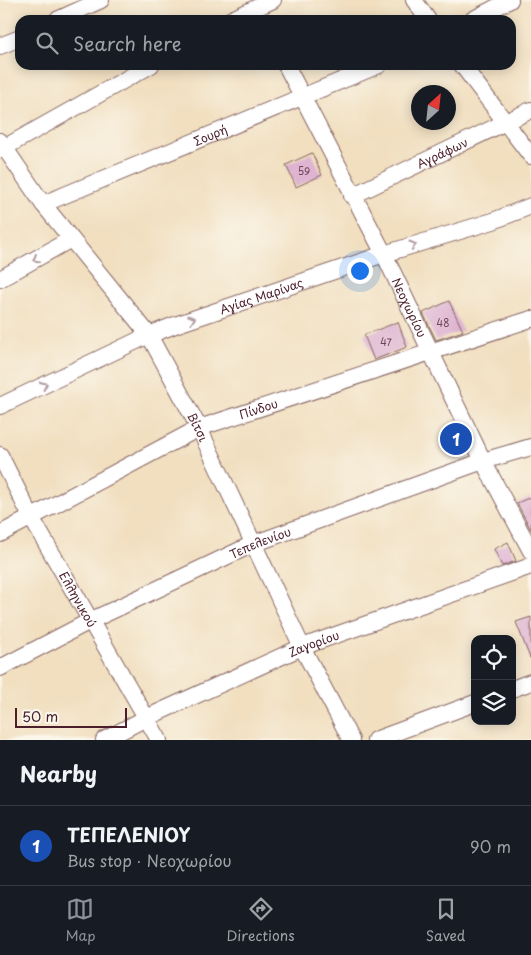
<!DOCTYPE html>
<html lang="en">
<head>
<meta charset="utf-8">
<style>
  :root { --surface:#171b24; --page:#242831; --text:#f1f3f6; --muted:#9ea1a6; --line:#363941; --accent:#8c9099 }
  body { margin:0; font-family:"Playpen Sans",sans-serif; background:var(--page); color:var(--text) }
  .controls { position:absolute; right:15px; bottom:15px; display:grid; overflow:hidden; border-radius:10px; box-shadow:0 2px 12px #0003 }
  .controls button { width:45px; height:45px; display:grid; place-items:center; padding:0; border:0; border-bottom:1px solid var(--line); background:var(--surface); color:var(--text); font:25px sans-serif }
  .compass { position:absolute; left:411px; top:85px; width:45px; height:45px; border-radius:50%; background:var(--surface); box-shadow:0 2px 12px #0003; rotate:27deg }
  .scale { position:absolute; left:15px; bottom:12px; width:112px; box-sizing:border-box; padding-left:5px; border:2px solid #4a1f2b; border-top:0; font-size:14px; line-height:18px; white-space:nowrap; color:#4a1f2b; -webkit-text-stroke:4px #fbf7ec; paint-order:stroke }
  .you { position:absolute; left:359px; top:270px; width:18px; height:18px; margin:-12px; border:4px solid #fff; border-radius:50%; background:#1a73e8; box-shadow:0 0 0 8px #1a73e833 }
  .badge { display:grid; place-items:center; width:32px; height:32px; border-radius:50%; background:var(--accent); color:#fff; font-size:16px; font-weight:700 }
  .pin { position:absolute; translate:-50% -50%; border:2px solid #fff; box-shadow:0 1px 5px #0006 }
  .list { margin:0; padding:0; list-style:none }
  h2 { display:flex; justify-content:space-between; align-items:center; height:65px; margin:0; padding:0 20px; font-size:21px }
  h2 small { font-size:16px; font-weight:400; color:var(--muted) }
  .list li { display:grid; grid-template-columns:32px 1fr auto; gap:15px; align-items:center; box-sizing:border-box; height:80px; padding:0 20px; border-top:1px solid var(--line) }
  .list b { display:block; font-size:19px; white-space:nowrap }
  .list p { margin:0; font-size:16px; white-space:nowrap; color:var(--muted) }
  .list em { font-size:16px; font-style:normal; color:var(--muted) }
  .icon { flex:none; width:28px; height:28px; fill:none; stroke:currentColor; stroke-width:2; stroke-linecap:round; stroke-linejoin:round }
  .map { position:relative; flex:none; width:531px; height:740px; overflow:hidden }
  .search { position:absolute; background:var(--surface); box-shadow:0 2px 12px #0003; left:15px; right:15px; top:15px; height:55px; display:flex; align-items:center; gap:12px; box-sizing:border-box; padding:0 18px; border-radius:15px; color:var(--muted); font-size:19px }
  .sheet { height:145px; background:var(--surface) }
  nav { display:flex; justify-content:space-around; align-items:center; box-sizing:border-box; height:70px; border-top:1px solid var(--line); background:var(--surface); font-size:14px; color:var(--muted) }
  nav a { display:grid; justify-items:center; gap:2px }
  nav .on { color:var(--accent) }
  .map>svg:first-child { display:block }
</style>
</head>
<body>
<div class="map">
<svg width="531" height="740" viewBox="0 0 531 740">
  <rect width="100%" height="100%" fill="#fbf7ec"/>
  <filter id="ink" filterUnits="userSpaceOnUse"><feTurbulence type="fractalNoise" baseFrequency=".02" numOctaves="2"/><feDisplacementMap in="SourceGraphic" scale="10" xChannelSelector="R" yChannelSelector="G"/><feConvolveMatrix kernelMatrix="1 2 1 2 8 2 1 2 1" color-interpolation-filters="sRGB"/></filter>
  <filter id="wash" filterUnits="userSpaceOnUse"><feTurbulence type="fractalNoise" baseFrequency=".0096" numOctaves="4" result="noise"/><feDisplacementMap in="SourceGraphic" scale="20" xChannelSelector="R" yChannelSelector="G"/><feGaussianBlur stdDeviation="1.12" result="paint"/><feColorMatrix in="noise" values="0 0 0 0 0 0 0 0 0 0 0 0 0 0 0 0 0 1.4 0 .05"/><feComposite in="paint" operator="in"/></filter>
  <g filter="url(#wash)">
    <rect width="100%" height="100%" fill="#f1dfc0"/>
    <g id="blocks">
      <!-- building -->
      <path fill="#deb4d2" d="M312,153L322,175L296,187L286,165Z
        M449,301L463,331L436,340L423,313Z
        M398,322L407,347L374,360L364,335Z
        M531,497V530L517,503Z
        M508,542L516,561L502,566L494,549Z
        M531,617V658H530L516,622Z"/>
    </g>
  </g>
  <g filter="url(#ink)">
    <use href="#blocks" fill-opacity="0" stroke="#84625f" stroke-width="1"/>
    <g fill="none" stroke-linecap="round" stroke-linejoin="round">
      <defs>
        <g id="minor">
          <path d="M414,0L428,20"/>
          <path d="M57,20L101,0"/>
          <path d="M230,20L273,0"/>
          <path d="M472,20L510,0"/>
          <path d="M0,46L20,38"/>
          <path id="s1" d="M286,65L384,254L483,461L531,551"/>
          <path d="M462,65L531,156"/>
          <path id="s2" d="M0,141L43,204L149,335L199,428L302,647L351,740"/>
          <path d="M0,150L151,65"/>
          <path id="s3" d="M352,196L531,110"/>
          <path id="s4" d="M43,204L379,65"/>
          <path d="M0,279L71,239"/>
          <path id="s5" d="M0,406L149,335L175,325L384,254L493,221L531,206"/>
          <path id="s6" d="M0,455L31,517L159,740"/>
          <path id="s7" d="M0,534L199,428L531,319"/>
          <path id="s8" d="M0,668L90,621L253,544L483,461L531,447"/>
          <path d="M512,689L531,682"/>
          <path id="s9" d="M104,740L146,718L302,647L531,566"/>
          <path d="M375,740L475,703"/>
        </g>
      </defs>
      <!-- minor casing -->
      <use href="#minor" stroke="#84625f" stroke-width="18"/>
      <!-- minor -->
      <use href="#minor" stroke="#fff" stroke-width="16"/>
    </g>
    <!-- one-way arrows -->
    <defs><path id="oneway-chevron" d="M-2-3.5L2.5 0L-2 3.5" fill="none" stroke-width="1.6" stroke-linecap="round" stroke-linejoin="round" transform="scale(1.25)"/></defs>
    <g stroke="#ae9aa0">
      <use href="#oneway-chevron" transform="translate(413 245) rotate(-17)"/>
      <use href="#oneway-chevron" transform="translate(36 259) rotate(150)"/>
      <use href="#oneway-chevron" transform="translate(192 319) rotate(-19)"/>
      <use href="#oneway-chevron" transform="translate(44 385) rotate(-25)"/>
    </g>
  </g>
  <g text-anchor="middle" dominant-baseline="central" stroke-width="4" stroke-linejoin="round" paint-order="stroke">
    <!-- number labels -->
    <g font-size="10" fill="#6f4455">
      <text x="304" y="170">59</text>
      <text x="443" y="322">48</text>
      <text x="386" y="341">47</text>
    </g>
    <!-- street labels -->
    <g font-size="12" fill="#4a1f2b" stroke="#fbf7ec">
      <text stroke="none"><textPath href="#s4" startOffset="181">Σουρή</textPath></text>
      <text stroke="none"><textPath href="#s3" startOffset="100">Αγράφων</textPath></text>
      <text stroke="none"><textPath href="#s5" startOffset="284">Αγίας Μαρίνας</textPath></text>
      <text stroke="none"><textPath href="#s1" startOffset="272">Νεοχωρίου</textPath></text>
      <text stroke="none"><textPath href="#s7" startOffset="288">Πίνδου</textPath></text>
      <text stroke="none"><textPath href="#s2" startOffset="349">Βίτσι</textPath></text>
      <text stroke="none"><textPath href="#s8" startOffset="289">Τεπελενίου</textPath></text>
      <text stroke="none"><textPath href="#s6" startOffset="164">Ελληνικού</textPath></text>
      <text stroke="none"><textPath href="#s9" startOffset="231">Ζαγορίου</textPath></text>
    </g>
  </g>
</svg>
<div class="controls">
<button><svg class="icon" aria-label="locate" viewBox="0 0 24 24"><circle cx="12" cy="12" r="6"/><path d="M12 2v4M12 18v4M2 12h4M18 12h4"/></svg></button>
<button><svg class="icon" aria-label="layers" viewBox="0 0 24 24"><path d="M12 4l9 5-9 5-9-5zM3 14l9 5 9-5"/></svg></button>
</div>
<svg class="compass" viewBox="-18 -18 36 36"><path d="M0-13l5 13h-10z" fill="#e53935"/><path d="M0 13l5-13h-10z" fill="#9ea1a6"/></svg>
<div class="scale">50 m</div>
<div class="you"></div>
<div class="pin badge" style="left:456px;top:439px;background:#1a4fb4">1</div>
<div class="search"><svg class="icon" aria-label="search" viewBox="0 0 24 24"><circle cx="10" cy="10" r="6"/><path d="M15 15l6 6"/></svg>Search here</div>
</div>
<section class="sheet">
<h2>Nearby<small></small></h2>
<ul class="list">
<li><span class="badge" style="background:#1a4fb4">1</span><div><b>ΤΕΠΕΛΕΝΙΟΥ</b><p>Bus stop · Νεοχωρίου</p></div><em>90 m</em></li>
</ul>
</section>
<nav>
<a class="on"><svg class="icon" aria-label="map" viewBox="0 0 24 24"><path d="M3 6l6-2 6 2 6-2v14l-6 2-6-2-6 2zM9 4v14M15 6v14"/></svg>Map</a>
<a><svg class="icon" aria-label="directions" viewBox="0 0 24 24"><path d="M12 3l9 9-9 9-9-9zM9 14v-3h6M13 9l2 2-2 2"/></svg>Directions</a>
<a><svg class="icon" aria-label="saved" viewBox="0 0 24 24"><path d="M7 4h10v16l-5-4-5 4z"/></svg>Saved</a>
</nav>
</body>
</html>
